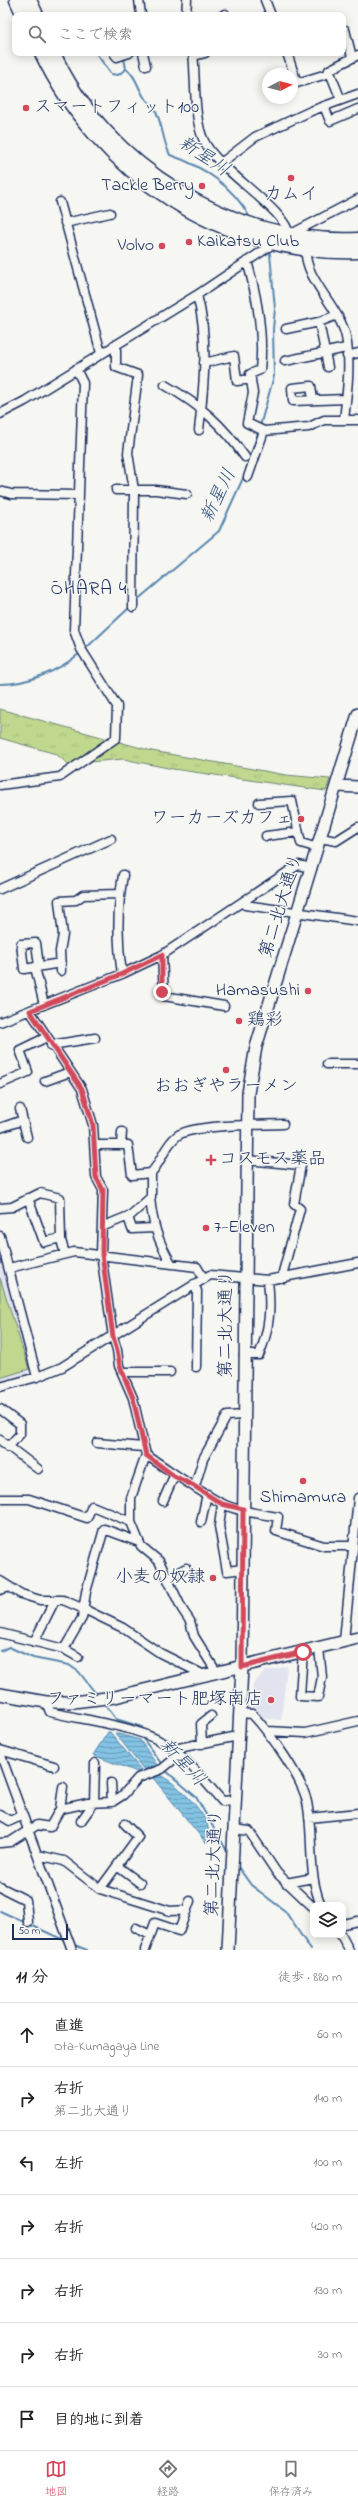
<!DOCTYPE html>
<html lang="ja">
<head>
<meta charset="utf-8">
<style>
  :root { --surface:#fff; --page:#f6f6f6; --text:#222; --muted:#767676; --line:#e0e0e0; --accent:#d1495b }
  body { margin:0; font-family:"Indie Flower","Klee One",sans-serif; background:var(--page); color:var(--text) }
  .controls { position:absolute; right:12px; bottom:12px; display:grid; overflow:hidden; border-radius:8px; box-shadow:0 2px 10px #0003 }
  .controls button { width:36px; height:36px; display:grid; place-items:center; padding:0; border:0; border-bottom:1px solid var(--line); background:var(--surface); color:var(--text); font:20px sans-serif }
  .compass { position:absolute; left:262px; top:68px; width:36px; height:36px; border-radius:50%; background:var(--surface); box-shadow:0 2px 10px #0003; rotate:83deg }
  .scale { position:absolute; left:12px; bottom:10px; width:56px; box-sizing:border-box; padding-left:4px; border:2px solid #1b2f5e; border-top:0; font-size:11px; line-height:14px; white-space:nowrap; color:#1b2f5e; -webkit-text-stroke:3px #f6f6f2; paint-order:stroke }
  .stop { position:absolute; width:12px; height:12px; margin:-9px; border:3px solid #d1495b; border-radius:50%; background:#fff }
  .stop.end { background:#d1495b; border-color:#fff; box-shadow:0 1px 4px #0008 }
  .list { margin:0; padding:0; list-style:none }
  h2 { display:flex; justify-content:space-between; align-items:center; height:52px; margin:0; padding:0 16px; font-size:17px }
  h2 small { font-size:13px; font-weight:400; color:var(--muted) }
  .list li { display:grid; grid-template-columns:26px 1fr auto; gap:12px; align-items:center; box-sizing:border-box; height:64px; padding:0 16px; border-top:1px solid var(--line) }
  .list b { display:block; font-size:15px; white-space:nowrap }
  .list p { margin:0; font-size:13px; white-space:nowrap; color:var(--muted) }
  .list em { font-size:13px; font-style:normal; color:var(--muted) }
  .icon { flex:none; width:22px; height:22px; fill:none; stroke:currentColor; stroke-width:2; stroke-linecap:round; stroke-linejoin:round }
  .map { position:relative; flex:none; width:358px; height:1950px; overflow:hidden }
  .search { position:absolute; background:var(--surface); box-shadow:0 2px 10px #0003; left:12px; right:12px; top:12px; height:44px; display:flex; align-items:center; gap:10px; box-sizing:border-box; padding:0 14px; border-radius:8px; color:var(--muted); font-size:15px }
  .sheet { height:500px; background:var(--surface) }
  nav { display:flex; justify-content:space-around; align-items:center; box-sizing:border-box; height:56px; border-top:1px solid var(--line); background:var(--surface); font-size:11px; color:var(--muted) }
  nav a { display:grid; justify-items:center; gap:2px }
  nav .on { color:var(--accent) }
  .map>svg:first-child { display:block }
</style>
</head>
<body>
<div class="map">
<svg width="358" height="1950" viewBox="0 0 358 1950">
  <defs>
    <pattern id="park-tufts" width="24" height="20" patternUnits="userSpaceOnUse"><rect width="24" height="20" fill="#c0d88e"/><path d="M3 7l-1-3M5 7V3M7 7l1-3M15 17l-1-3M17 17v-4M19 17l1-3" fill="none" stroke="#a4ba7d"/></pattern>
    <pattern id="water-rules" width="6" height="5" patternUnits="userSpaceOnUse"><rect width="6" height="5" fill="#83c2e3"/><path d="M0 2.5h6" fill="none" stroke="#6a9ebb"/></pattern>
  </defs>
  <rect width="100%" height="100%" fill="#f6f6f2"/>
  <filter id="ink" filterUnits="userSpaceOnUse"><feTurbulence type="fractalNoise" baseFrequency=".025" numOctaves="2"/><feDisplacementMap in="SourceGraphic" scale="8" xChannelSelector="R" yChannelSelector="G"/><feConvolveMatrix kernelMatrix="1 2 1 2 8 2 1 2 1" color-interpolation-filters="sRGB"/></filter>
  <g filter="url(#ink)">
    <!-- built -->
    <path fill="#e1e3ef" d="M0,1255L33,1368L26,1375L0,1382Z
      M287,1666L281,1720L258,1717L251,1709L253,1685L264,1672Z"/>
    <!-- green -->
    <path fill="#c0d88e" stroke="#6e8476" d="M0,1278L29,1369L0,1378Z"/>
    <!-- park -->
    <path fill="url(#park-tufts)" stroke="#6e8476" d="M0,709L152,751L286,775L330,779L326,791L173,769L123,759L68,764L56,754L0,738Z"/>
    <!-- water -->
    <path fill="url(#water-rules)" stroke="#5987ae" d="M108,1732H110L141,1770L137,1772L93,1755Z
      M115,1733L140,1740L157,1765L144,1770Z
      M159,1775C175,1781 204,1810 208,1827C209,1831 207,1839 206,1843L153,1778Z"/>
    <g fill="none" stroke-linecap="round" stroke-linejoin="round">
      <!-- stream -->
      <path stroke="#5987ae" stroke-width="2" d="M96,53L111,74L118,75L126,69C135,74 138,88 144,97C148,102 155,107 157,114C163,128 163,141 170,155C203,166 234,187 250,218
        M130,56L137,53
        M125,58H124L126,69
        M260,426L274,376L273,329L275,309L270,254
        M246,470L259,430
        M136,601L219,531L244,476
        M84,650L130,607
        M0,684C28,684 59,671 80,653
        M0,1651L9,1647L33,1658L69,1665L79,1672L97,1695
        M104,1703L116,1719L142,1727V1731
        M141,1736L163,1766
        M165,1770L196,1797L228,1853
        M236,1864L251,1885L285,1911L311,1950
        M0,1911L66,1941
        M72,1944L87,1950"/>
      <defs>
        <path id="street" d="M139,0L141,15
          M265,0L271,15
          M186,15L187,0
          M223,15L225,14
          M343,31L345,30L352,57
          M114,53L117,57L129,53
          M143,53L146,66
          M193,53C196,78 193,118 204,141C217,170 287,210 289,235
          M287,53L297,83L330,73
          M194,56L205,53
          M341,100L329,70L358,55
          M324,106L330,121L358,109
          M221,163L255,137L311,111L358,94
          M60,202L101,353
          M65,223L110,213
          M291,234L358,199
          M306,249C303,278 340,307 346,337C351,364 347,393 344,420
          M247,261C257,296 264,334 260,370L250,374L253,393L247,423L264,431
          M197,295C209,339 204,385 199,430
          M319,322L328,367
          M286,329L319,322L337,315
          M114,345L116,350V367L138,375L128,453L134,490L133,607
          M347,356L358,353
          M285,361L346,348
          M204,363L234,356L237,381L251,379
          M165,385C200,405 222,424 245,457
          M313,400L311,386L292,388L293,401L346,399
          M0,414L25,401L197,295L276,242
          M248,477L264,431L309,427L324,420H358
          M116,490H156L187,494
          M0,491L11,494L79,495
          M0,785L60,777L116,738L117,706L81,649L74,630L83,383L76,369
          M259,803L292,801L301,843L318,848
          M266,836L298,832
          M321,838L336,841L358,827
          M0,889L111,839
          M243,902L245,905L358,921
          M162,955L164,996L224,1006
          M39,966L36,943L21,944L24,969L61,963
          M35,967L44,1005
          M61,971L60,951L63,935L59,901L76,900L83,895L119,894
          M122,974C117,941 117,909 123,875
          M30,1011L82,1089L93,1125L96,1177L103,1190L101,1254L113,1337L117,1350L119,1366L133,1398L146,1455C171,1471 195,1489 221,1503C235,1511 261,1514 278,1517L276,1531L324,1546H353
          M0,1022L122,974L162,955L298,865L312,868
          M51,1045L95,1038
          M327,1064H358
          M45,1081L70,1072
          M0,1084L28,1072L20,1050L47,1037
          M20,1109L27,1137
          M0,1128L23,1120
          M95,1145H128L132,1175L151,1173
          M121,1145L122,1132
          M246,1160L301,1165L294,1204L300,1209L283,1272L284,1278
          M28,1198L44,1242L61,1238
          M150,1198C153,1225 157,1239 171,1263
          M0,1208L12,1207L40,1193L60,1198L61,1240L65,1254
          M128,1217L132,1229L154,1228
          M104,1226L131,1215L151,1197V1173C162,1161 164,1146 177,1136C192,1124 262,1125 283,1124
          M0,1236L37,1377
          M9,1268L74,1252L197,1267L203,1277
          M194,1284L197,1291L196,1367
          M244,1355H259C270,1329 271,1308 268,1280
          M122,1372H170
          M0,1387L37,1377L62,1367L210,1275L268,1280L358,1263
          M0,1409L20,1424V1434L8,1447
          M0,1440L38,1469
          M97,1443L143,1447
          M146,1455L131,1498V1522L141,1546L159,1561L182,1609L190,1621L194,1636L217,1673
          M195,1486L203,1459L227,1416L244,1415
          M0,1499H29L87,1518L92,1506L131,1522
          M163,1501L174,1476
          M222,1504L219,1526L227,1571L243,1569
          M201,1522L207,1494
          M167,1578L186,1568
          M0,1581L21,1594L40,1600H63L84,1609L123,1628L160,1653L206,1676
          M0,1590L10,1587
          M0,1633L64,1649L78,1657
          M344,1641L358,1498
          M34,1642L55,1600
          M64,1649L82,1618L86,1592L104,1529L139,1542
          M303,1651L300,1696L318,1697L322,1677L319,1648
          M46,1702L50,1712C87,1721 143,1726 173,1749C191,1763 207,1784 222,1801L235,1800
          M240,1713L252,1714C269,1732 302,1777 307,1802C314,1836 307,1873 321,1905
          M268,1731L305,1733L358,1721
          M202,1744L201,1724L211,1716
          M174,1749L238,1736
          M0,1750L54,1766
          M0,1753L72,1950
          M111,1783L112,1802
          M60,1809L63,1787
          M0,1815L10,1821L23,1815
          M309,1818L358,1813
          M81,1821L94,1803L95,1763
          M234,1829L249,1831L277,1873L313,1907
          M0,1843L10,1842L37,1825L50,1827L60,1809L88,1803L112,1802L123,1795L138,1778L162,1769L179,1755
          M38,1855L64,1861L100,1889L138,1837L125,1824
          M117,1866L140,1883
          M286,1883L313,1878
          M0,1887L26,1900L28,1922
          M100,1889L170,1911L187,1910
          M343,1924L358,1921
          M136,1928L150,1935
          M341,1935L349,1950
          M145,1950L155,1923L179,1931L190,1901"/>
        <path id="secondary" d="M337,786L358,787
          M0,1694L46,1702H73L115,1697L358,1638
          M228,1950L242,1667L248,1093L256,1047L358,714"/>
        <path id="highway" d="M17,0L24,15
          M29,0L36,15
          M42,53C99,173 223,256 358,251
          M53,53C104,167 234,246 358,240"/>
      </defs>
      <!-- street casing -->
      <use href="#street" stroke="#1b2f5e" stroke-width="11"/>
      <!-- secondary casing -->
      <use href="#secondary" stroke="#1b2f5e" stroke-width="14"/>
      <!-- highway casing -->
      <use href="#highway" stroke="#1b2f5e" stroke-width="17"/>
      <!-- street -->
      <use href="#street" stroke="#f6f6f2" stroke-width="8"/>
      <!-- secondary -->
      <use href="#secondary" stroke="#f6f6f2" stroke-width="11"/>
      <!-- highway -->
      <use href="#highway" stroke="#f6f6f2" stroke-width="14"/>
    </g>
  </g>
  <g fill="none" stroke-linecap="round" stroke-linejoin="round" filter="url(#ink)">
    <!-- route -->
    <path stroke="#d1495b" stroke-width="5" d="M162,992V955L122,974L30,1011L82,1089L93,1125L96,1177L103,1190L102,1254L113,1337L117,1350L120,1366L133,1398L146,1455L174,1476L194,1486L222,1504L243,1509L242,1667L303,1652"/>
  </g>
  <!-- markers -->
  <g fill="#d1495b" stroke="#f6f6f2" stroke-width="1.5">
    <circle cx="26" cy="108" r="4"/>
    <circle cx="291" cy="178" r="4"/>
    <circle cx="202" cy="186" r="4"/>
    <circle cx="189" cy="242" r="4"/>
    <circle cx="162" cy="246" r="4"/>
    <circle cx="301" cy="819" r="4"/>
    <circle cx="308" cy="991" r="4"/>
    <circle cx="239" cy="1021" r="4"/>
    <circle cx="226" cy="1070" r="4"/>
    <path d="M209 1154h4v4h4v4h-4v4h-4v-4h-4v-4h4z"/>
    <circle cx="206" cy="1228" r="4"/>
    <circle cx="303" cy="1481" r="4"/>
    <circle cx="213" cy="1578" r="4"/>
    <circle cx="271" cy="1700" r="4"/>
  </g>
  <g text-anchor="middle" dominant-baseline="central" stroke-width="3" stroke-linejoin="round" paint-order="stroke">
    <!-- poi labels -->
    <g font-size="18" fill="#1b2f5e" stroke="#f6f6f2" text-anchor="end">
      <text x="34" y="108" text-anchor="start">スマートフィット100</text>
      <text x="194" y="186">Tackle Berry</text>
      <text x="291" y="195" text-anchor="middle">カムイ</text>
      <text x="197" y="242" text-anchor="start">Kaikatsu Club</text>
      <text x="154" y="246">Volvo</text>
      <text x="293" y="819">ワーカーズカフェ</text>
      <text x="300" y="991">Hamasushi</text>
      <text x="247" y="1021" text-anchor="start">鶏彩</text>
      <text x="226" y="1087" text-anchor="middle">おおぎやラーメン</text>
      <text x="219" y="1160" text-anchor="start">コスモス薬品</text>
      <text x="214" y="1228" text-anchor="start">7-Eleven</text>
      <text x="303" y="1498" text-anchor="middle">Shimamura</text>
      <text x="205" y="1578">小麦の奴隷</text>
      <text x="263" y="1700">ファミリーマート肥塚南店</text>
    </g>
    <!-- street labels -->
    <g font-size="18" fill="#1b2f5e" stroke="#f6f6f2">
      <text transform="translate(282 906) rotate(-73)">第二北大通り</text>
      <text transform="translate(227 1324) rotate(-90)">第二北大通り</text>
      <text transform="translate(215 1863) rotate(-88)">第二北大通り</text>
    </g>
    <!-- water labels -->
    <g font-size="19" font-style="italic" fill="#35547f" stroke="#f6f6f2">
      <text transform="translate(204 157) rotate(34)">新星川</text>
      <text transform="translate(219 496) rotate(-64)">新星川</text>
      <text transform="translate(182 1763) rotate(47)">新星川</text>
    </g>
    <!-- neighbourhood labels -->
    <g font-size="19" letter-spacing="1" fill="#1b2f5e" stroke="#f6f6f2">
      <text x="89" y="589">ŌHARA 4</text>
    </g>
  </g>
</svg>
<div class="controls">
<button><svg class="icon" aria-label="layers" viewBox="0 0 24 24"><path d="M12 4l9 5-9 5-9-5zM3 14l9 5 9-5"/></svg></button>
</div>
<svg class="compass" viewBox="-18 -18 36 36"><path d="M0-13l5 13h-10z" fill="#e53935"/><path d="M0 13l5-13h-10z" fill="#767676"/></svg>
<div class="scale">50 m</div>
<div class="stop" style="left:303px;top:1652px"></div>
<div class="stop end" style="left:162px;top:992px"></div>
<div class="search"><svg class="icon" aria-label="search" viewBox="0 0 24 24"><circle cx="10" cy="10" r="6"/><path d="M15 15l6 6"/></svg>ここで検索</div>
</div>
<section class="sheet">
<h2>11 分<small>徒歩 · 880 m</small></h2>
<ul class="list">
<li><svg class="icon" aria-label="ahead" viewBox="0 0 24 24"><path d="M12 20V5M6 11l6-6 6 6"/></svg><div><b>直進</b><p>Ota-Kumagaya Line</p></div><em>60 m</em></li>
<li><svg class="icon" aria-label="right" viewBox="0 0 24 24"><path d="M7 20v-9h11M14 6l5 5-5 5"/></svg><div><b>右折</b><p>第二北大通り</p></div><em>140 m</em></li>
<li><svg class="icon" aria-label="left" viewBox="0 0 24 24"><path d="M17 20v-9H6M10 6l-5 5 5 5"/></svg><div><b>左折</b></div><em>100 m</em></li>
<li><svg class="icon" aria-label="right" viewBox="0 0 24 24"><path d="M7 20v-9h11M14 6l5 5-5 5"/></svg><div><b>右折</b></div><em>420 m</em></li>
<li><svg class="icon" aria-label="right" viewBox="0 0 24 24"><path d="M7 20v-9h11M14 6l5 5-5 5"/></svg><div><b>右折</b></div><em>130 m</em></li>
<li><svg class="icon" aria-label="right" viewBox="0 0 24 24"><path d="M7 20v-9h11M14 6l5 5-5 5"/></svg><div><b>右折</b></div><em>30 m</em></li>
<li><svg class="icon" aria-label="arrive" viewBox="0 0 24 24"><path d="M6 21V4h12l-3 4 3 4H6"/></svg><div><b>目的地に到着</b></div></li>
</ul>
</section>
<nav>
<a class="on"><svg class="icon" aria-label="map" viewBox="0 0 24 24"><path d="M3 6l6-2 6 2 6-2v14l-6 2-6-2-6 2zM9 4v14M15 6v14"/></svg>地図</a>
<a><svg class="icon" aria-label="directions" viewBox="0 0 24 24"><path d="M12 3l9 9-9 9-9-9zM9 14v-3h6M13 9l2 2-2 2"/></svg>経路</a>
<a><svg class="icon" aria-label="saved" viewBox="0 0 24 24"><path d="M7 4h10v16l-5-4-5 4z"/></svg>保存済み</a>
</nav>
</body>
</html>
